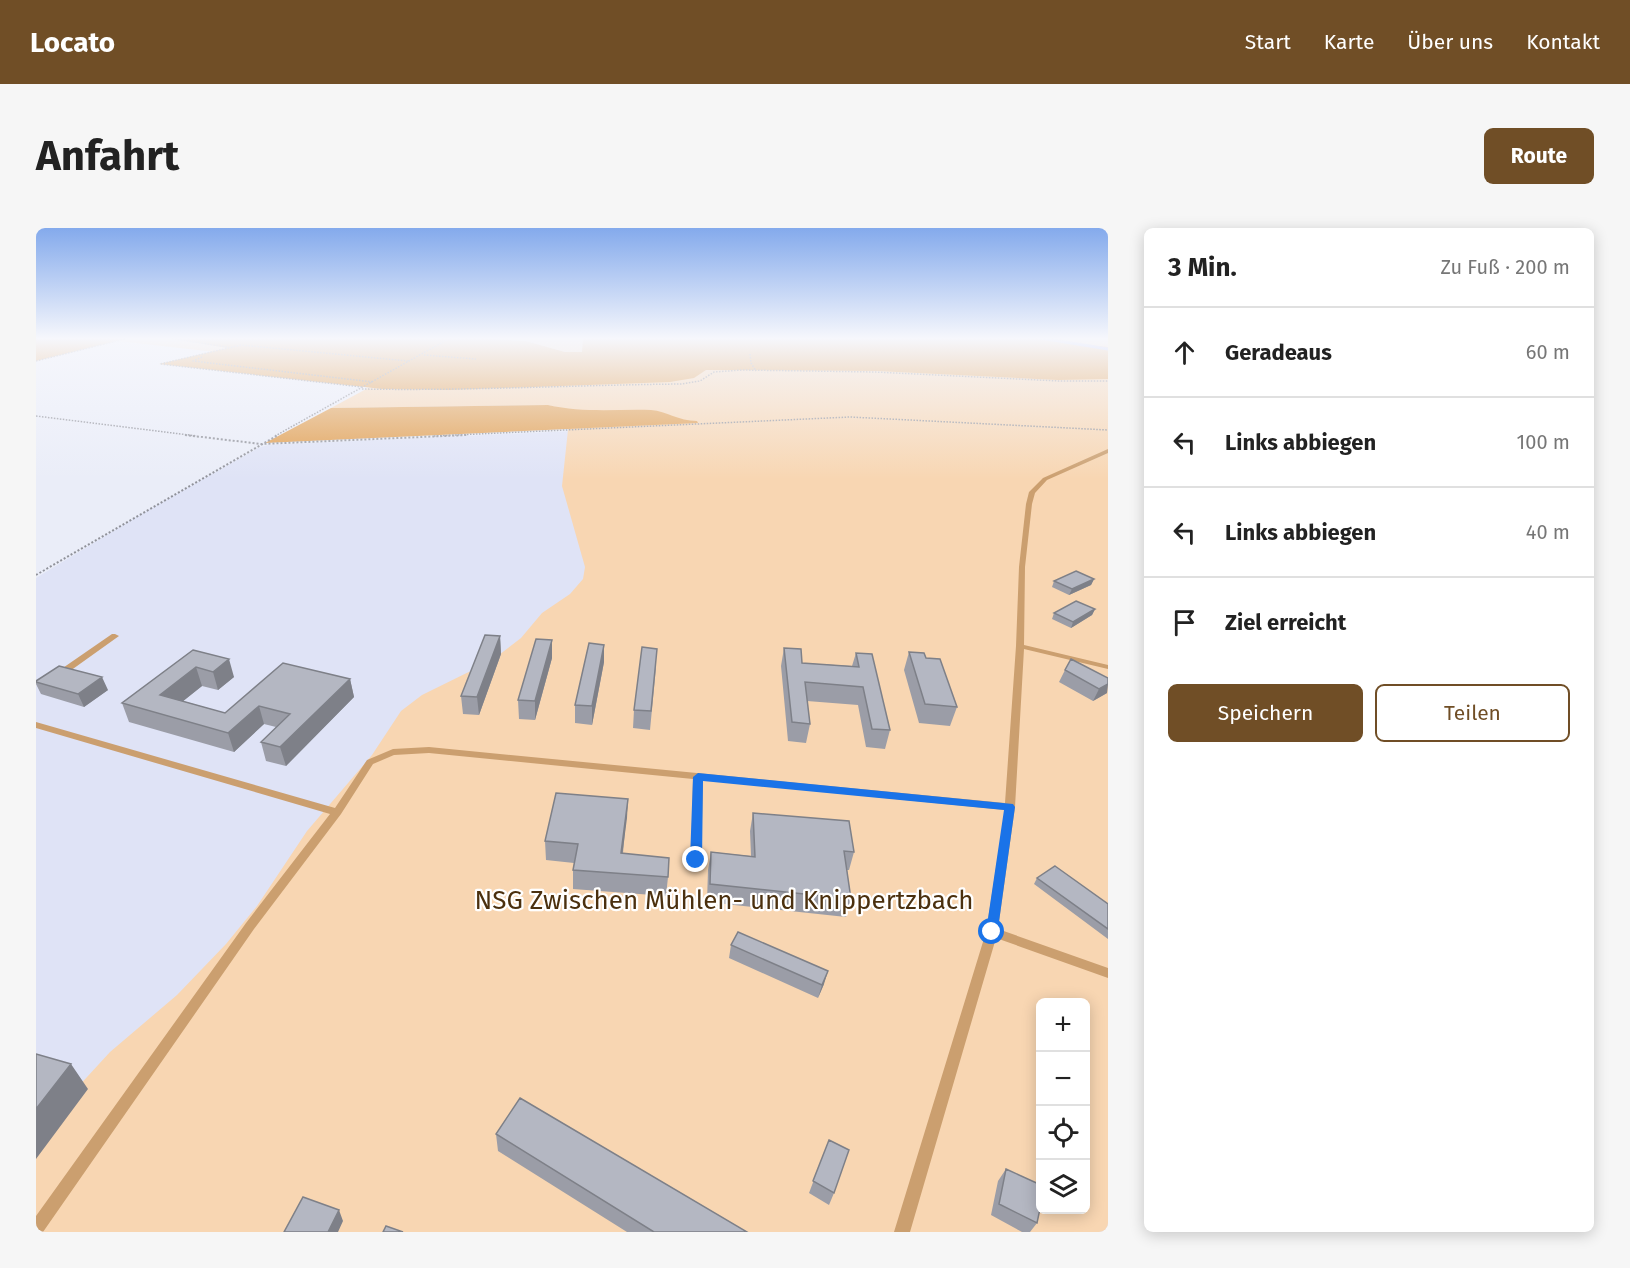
<!DOCTYPE html>
<html lang="de">
<head>
<meta charset="utf-8">
<style>
  :root { --surface:#fff; --page:#f6f6f6; --text:#222; --muted:#767676; --line:#e0e0e0; --accent:#704e26 }
  body { margin:0; font-family:"Fira Sans",sans-serif; background:var(--page); color:var(--text) }
  .controls { position:absolute; right:18px; bottom:18px; display:grid; overflow:hidden; border-radius:9px; box-shadow:0 3px 15px #0003 }
  .controls button { width:54px; height:54px; display:grid; place-items:center; padding:0; border:0; border-bottom:2px solid var(--line); background:var(--surface); color:var(--text); font:30px sans-serif }
  .stop { position:absolute; width:18px; height:18px; margin:-14px; border:4px solid #1a73e8; border-radius:50%; background:#fff }
  .stop.end { background:#1a73e8; border-color:#fff; box-shadow:0 2px 6px #0008 }
  .list { margin:0; padding:0; list-style:none }
  h2 { display:flex; justify-content:space-between; align-items:center; height:78px; margin:0; padding:0 24px; font-size:26px }
  h2 small { font-size:20px; font-weight:400; color:var(--muted) }
  .list li { display:grid; grid-template-columns:39px 1fr auto; gap:18px; align-items:center; box-sizing:border-box; height:90px; padding:0 24px; border-top:2px solid var(--line) }
  .list b { display:block; font-size:22px; white-space:nowrap }
  .list em { font-size:20px; font-style:normal; color:var(--muted) }
  .actions { display:flex; gap:12px; padding:18px 24px }
  .actions a { flex:1; padding:14px 0; border:2px solid var(--accent); border-radius:9px; text-align:center; font-size:21px; color:var(--accent) }
  .actions .main { background:var(--accent); color:#fff }
  .icon { flex:none; width:33px; height:33px; fill:none; stroke:currentColor; stroke-width:2; stroke-linecap:round; stroke-linejoin:round }
  .map { position:relative; flex:none; width:1072px; height:1004px; overflow:hidden; border-radius:9px }
  header { display:flex; align-items:center; gap:36px; box-sizing:border-box; height:84px; padding:0 30px; background:var(--accent); color:#fff }
  header strong { font-size:28px }
  nav { display:flex; gap:33px; margin-inline-start:auto; font-size:21px }
  .intro { display:flex; align-items:center; justify-content:space-between; box-sizing:border-box; height:144px; padding:0 36px }
  h1 { margin:0; font-size:42px }
  .button { padding:15px 27px; border-radius:9px; background:var(--accent); color:#fff; font-size:21px; font-weight:700 }
  main { display:flex; gap:36px; padding:0 36px }
  aside { flex:1; background:var(--surface); border-radius:9px; box-shadow:0 3px 15px #0003 }
  .map>svg:first-child { display:block }
</style>
</head>
<body>
<header>
<strong>Locato</strong>
<nav><a>Start</a><a>Karte</a><a>Über uns</a><a>Kontakt</a></nav>
</header>
<div class="intro"><h1>Anfahrt</h1><a class="button">Route</a></div>
<main>
<div class="map">
<svg width="1072" height="1004" viewBox="0 0 1072 1004">
  <rect width="100%" height="100%" fill="#eaedf8"/>
  <!-- built -->
  <path fill="#dfe3f6" fill-rule="evenodd" d="M815,190L1072,203V1004H0V350L102,288L222,220L232,217ZM1005,774H1050V982H1005Z"/>
  <!-- green -->
  <path fill="#f8d6b2" fill-rule="evenodd" d="M93,110H134L192,119L179,124L82,113Z
    M442,110H1072V1004H0V906L6,898L74,824L141,767L190,716L221,678L271,603L336,527L365,483L386,467L455,433L485,410L506,385L534,366L547,351L549,339L526,258L534,183L512,177L295,180L332,160L415,162L536,157L546,124H529L490,113ZM1005,774H1050V982H1005Z"/>
  <!-- forest -->
  <path fill="#e19e4f" d="M0,110H93L0,133Z
    M134,110H442L490,113L529,124H546L547,110H1026L1023,113L1072,119V151L1022,152L841,143L670,142L658,150L634,154L415,162L346,161L123,136L191,120Z
    M512,177C546,185 580,181 615,182C631,183 642,193 661,193L662,195L229,215L295,180Z"/>
  <g fill="none" stroke-linecap="round" stroke-linejoin="round">
    <!-- stream -->
    <path stroke="#8f9cf1" stroke-width="3" d="M1005,110L1072,121"/>
    <!-- path-far1 -->
    <path stroke="#90929a" stroke-width="1.5" stroke-dasharray="1.5 1.5" stroke-linecap="butt" d="M133,110L191,119
      M714,126L715,135L720,143
      M388,127L440,131
      M166,129L157,133L337,154
      M0,133L93,110
      M326,159L124,136L205,117L372,133
      M326,161C432,163 539,157 645,156L664,153L678,144L706,142L839,144L1023,153H1072
      M0,188L161,208
      M239,208L414,110
      M398,208L814,189L1072,202"/>
    <!-- path -->
    <path stroke="#90929a" stroke-width="2" stroke-dasharray="2 2" stroke-linecap="butt" d="M149,207L225,216L431,207
      M0,347L242,207"/>
    <!-- lane -->
    <path fill="#cb9f6f" fill-rule="evenodd" d="M1072,221V225L1011,252L999,265L996,276L989,339L988,417L1072,437V441L988,421L979,579L962,701L1072,740V750L960,710L874,1004H858L950,704L969,582L667,552L665,632L664,635L660,636L656,635L655,632L657,551L393,525L358,527L337,536L305,586L218,701L7,1004H0V988L210,695L294,586L0,500V494L299,580L331,532L357,521L393,519L969,575L980,418L983,339L990,276L993,264L1007,250Z
      M76,406H79L83,408L27,448H21L20,446L21,444Z"/>
  </g>
  <!-- wall -->
  <path fill="#9b9da7" d="M1058,351L1055,357L1033,367L1016,359L1018,353Z
    M1059,381L1056,387L1035,400L1016,391L1018,385Z
    M464,408L465,426L443,487L427,486L425,468Z
    M516,412V430L499,492L483,491L482,472Z
    M568,417V434L556,497L539,495V477Z
    M748,420L766,435L816,438L820,425L854,502L849,521L830,519L822,477L771,473L774,496L770,515L752,513L745,438Z
    M157,422L198,449L182,462L166,458L147,473L189,485L314,451L318,469L250,538L230,533L225,514L240,499L228,496L198,524L93,494L86,475Z
    M873,424L890,430L921,479L914,498L883,495L868,442Z
    M620,439L614,502L597,500L598,482Z
    M1029,442L1072,450L1071,465L1057,473L1023,454Z
    M0,453L72,462L48,479L5,466L0,456Z
    M592,571L587,625L632,649L630,668L537,661V642L538,635L510,632L509,613Z
    M717,585L818,624L813,642H811L815,671L810,689L671,674L672,642L675,624L715,628L714,603Z
    M1001,650L1072,676V711L998,656Z
    M695,717L788,756L782,770L693,730Z
    M460,906L711,1004H591L462,923Z
    M793,912L798,965L793,977L773,965Z
    M970,941L1001,995L994,1004H986L955,987L962,953Z"/>
  <!-- shaded-wall -->
  <path fill="#7e8088" d="M1058,351L1055,357L1033,367L1036,361Z
    M1059,381L1056,387L1035,400L1037,394Z
    M464,408L465,426L443,487L441,469Z
    M516,412V430L499,492V473Z
    M568,417V434L556,497V478Z
    M193,431L198,449L182,462L177,444Z
    M160,439L166,458L131,486L124,467Z
    M66,449L72,462L48,479L42,466Z
    M314,451L318,469L250,538L244,519Z
    M1072,456L1071,465L1057,473L1063,461Z
    M223,478L228,496L198,524L192,505Z
    M592,571L591,590L584,644L585,625Z
    M792,743L788,756L782,770L786,757Z
    M35,836L52,861L0,931V881Z
    M303,982L307,993L302,1004H292Z"/>
  <!-- building -->
  <path fill="#b4b7c2" stroke="#7e8088" stroke-width="1.5" d="M1040,343L1058,351L1036,361L1018,353Z
    M1040,373L1059,381L1037,394L1018,385Z
    M449,407L464,408L441,469L425,468Z
    M500,411L516,412L499,473L482,472Z
    M553,415L568,417L556,478L539,477Z
    M606,419L621,421L615,483L598,482Z
    M748,420L765,421L766,435L823,439L820,425L836,426L854,502L836,501L827,459L769,454L774,496L756,494Z
    M157,422L193,431L177,444L160,439L124,467L189,485L247,435L314,451L244,519L225,514L254,486L223,478L192,505L86,475Z
    M873,424L888,425L890,430L904,431L921,479L889,476Z
    M1035,431L1072,450V456L1063,461L1029,442Z
    M23,438L66,449L42,466L0,454V453Z
    M520,565L592,571L585,625L633,630L632,649L537,642L542,616L509,613Z
    M717,585L813,593L818,624L808,623L815,671L674,656L675,624L719,629Z
    M1019,638L1072,676V701L1001,650Z
    M702,704L792,743L786,757L695,717Z
    M0,826L35,836L0,881Z
    M484,870L711,1004H618L460,906Z
    M793,912L813,922L798,965L777,953Z
    M970,941L1005,957V976L1001,995L963,976Z
    M267,969L303,982L292,1004H248Z
    M350,998L367,1004H347Z"/>
  <!-- sky -->
  <linearGradient id="sky" x2="0" y2="1"><stop stop-color="#84aaec"/><stop offset="0.44" stop-color="#f6f7fc"/><stop offset="1" stop-color="#f6f7fc" stop-opacity="0"/></linearGradient>
  <rect width="1072" height="251" fill="url(#sky)"/>
  <!-- route -->
  <path fill="#1a73e8" d="M662,545L977,576L979,579L961,708L956,709L950,704L968,582L667,553L666,632L660,636L654,632L657,549Z"/>
  <g text-anchor="middle" dominant-baseline="central" stroke-width="4.5" stroke-linejoin="round" paint-order="stroke">
    <!-- near-park labels -->
    <g font-size="26" fill="#4b300e" stroke="#fff">
      <text x="688" y="672">NSG Zwischen Mühlen- und Knippertzbach</text>
    </g>
  </g>
</svg>
<div class="controls">
<button>+</button>
<button>−</button>
<button><svg class="icon" aria-label="locate" viewBox="0 0 24 24"><circle cx="12" cy="12" r="6"/><path d="M12 2v4M12 18v4M2 12h4M18 12h4"/></svg></button>
<button><svg class="icon" aria-label="layers" viewBox="0 0 24 24"><path d="M12 4l9 5-9 5-9-5zM3 14l9 5 9-5"/></svg></button>
</div>
<div class="stop" style="left:956px;top:704px"></div>
<div class="stop end" style="left:660px;top:632px"></div>
</div>
<aside>
<h2>3 Min.<small>Zu Fuß · 200 m</small></h2>
<ul class="list">
<li><svg class="icon" aria-label="ahead" viewBox="0 0 24 24"><path d="M12 20V5M6 11l6-6 6 6"/></svg><div><b>Geradeaus</b></div><em>60 m</em></li>
<li><svg class="icon" aria-label="left" viewBox="0 0 24 24"><path d="M17 20v-9H6M10 6l-5 5 5 5"/></svg><div><b>Links abbiegen</b></div><em>100 m</em></li>
<li><svg class="icon" aria-label="left" viewBox="0 0 24 24"><path d="M17 20v-9H6M10 6l-5 5 5 5"/></svg><div><b>Links abbiegen</b></div><em>40 m</em></li>
<li><svg class="icon" aria-label="arrive" viewBox="0 0 24 24"><path d="M6 21V4h12l-3 4 3 4H6"/></svg><div><b>Ziel erreicht</b></div></li>
</ul>
<div class="actions"><a class="main">Speichern</a><a>Teilen</a></div>
</aside>
</main>
</body>
</html>
